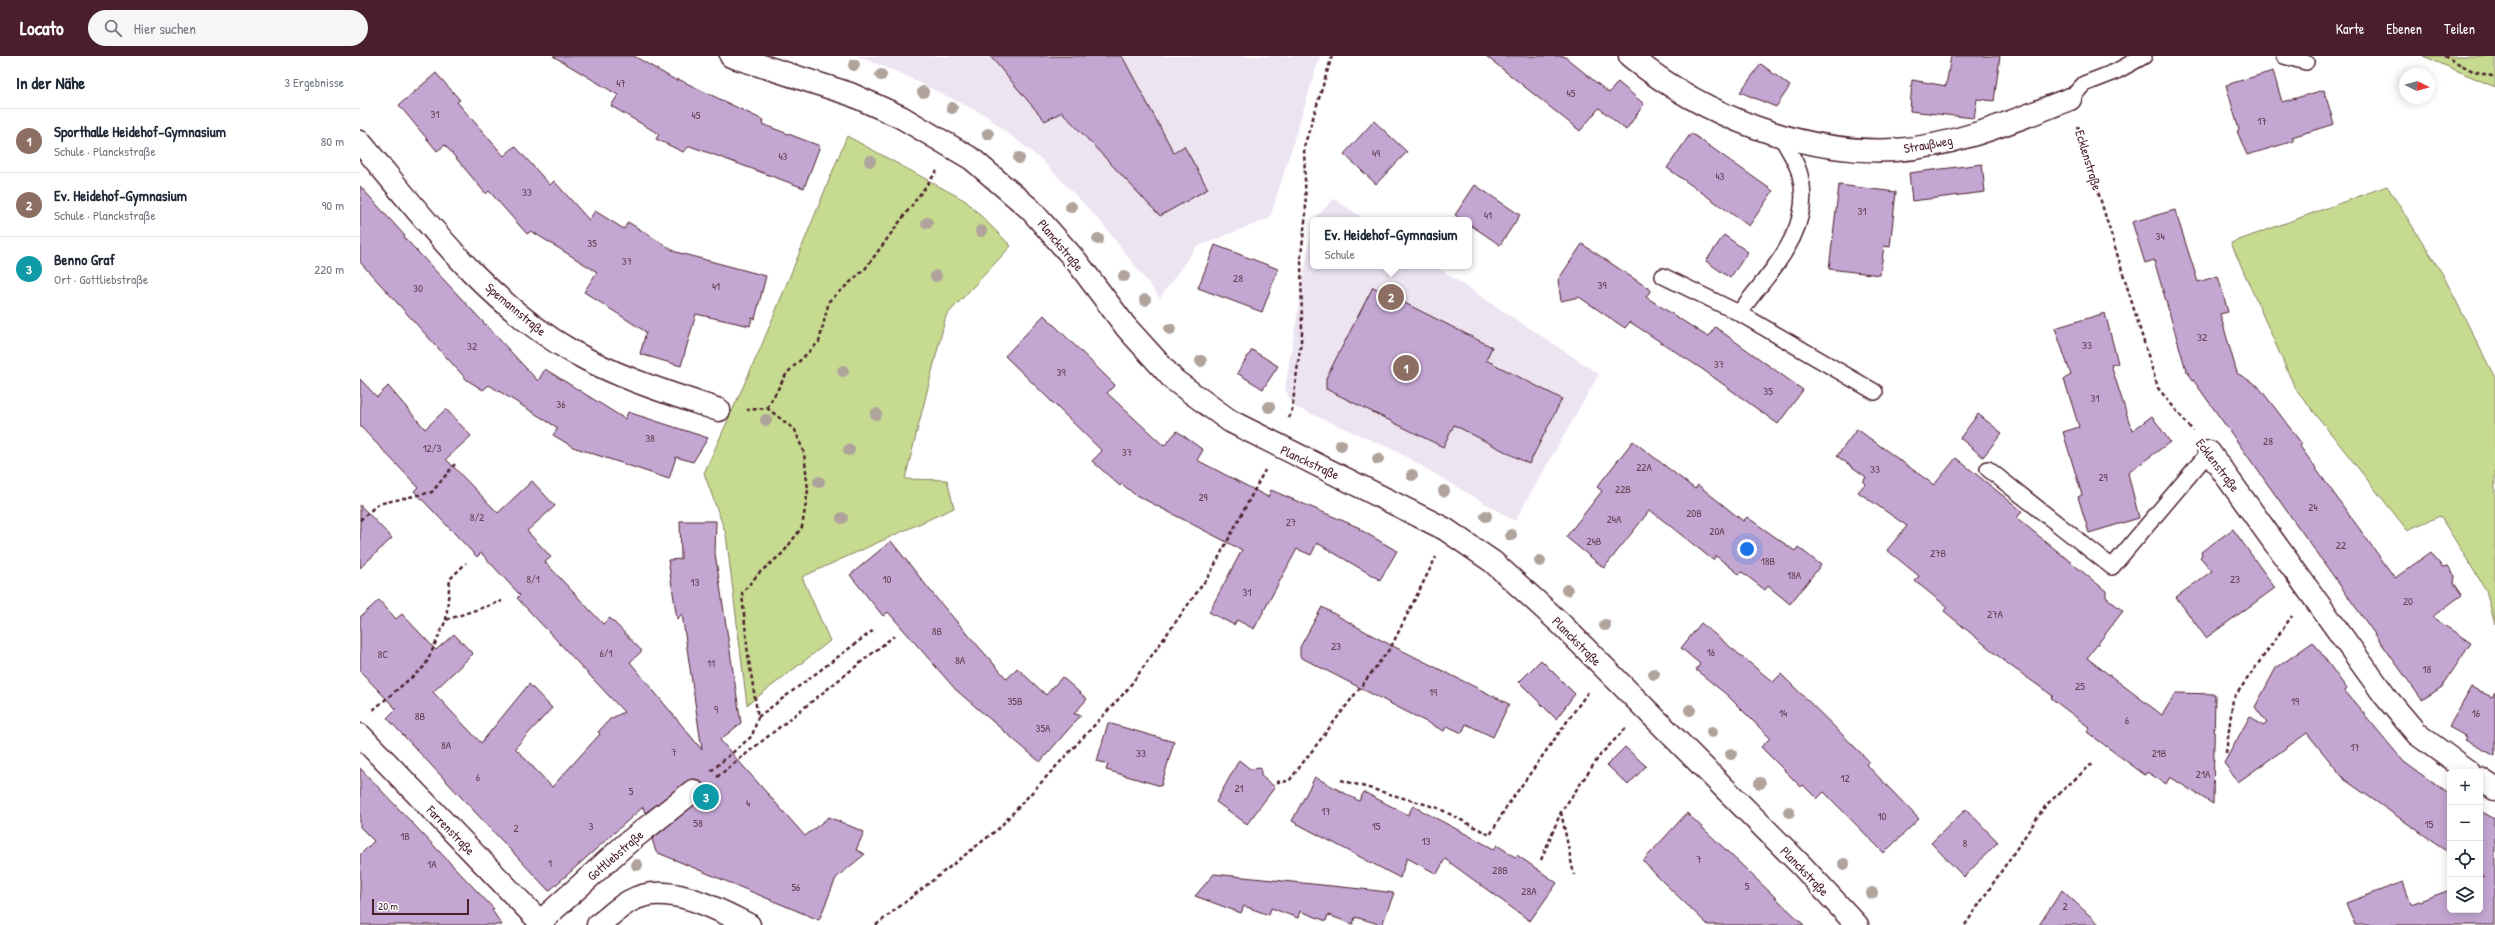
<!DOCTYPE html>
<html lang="de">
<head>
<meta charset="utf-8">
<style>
  :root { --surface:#fff; --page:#f6f6f7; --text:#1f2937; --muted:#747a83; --line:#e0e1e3; --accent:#4a1f2b }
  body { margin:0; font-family:"Patrick Hand",sans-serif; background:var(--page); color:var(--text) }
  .controls { position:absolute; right:12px; bottom:12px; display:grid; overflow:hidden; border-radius:6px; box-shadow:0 2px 10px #0003 }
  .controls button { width:36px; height:36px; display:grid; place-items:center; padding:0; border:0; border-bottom:1px solid var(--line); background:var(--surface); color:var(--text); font:20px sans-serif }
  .compass { position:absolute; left:2039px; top:12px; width:36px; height:36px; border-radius:50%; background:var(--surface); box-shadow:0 2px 10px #0003; rotate:95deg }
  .scale { position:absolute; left:12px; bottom:10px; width:97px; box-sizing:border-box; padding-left:4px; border:2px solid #4a1f2b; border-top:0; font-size:11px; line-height:14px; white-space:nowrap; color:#4a1f2b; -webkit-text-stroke:3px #fff; paint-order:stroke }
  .you { position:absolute; left:1387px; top:493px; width:14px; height:14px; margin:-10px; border:3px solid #fff; border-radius:50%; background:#1a73e8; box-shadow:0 0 0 6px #1a73e833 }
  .badge { display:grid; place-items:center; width:26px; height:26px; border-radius:50%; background:var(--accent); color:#fff; font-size:13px; font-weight:700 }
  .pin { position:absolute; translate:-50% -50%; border:2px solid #fff; box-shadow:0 1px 4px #0006 }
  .popup { position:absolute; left:950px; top:161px; width:162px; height:52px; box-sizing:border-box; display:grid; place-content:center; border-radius:6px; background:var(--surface); filter:drop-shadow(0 1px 3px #0005); font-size:13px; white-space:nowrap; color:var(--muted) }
  .popup b { font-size:15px; color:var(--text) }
  .popup::after { content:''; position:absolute; left:50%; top:100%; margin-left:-8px; border:8px solid transparent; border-top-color:var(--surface) }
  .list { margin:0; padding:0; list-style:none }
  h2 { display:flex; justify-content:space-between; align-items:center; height:52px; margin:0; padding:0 16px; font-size:17px }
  h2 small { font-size:13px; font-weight:400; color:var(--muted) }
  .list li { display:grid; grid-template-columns:26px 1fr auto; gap:12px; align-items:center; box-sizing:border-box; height:64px; padding:0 16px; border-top:1px solid var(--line) }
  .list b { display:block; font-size:15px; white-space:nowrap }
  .list p { margin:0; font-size:13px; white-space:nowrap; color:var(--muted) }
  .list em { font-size:13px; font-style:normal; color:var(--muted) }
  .icon { flex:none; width:22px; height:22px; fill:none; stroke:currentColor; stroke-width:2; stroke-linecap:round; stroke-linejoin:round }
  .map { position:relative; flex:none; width:2135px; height:869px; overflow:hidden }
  header { display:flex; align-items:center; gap:24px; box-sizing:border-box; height:56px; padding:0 20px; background:var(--accent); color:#fff }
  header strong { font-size:19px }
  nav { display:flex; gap:22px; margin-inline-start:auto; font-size:14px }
  .search { width:280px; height:36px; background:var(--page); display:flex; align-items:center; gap:10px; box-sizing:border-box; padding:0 14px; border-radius:22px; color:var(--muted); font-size:15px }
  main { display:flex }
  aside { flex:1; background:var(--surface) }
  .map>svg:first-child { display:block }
</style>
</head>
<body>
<header>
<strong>Locato</strong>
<div class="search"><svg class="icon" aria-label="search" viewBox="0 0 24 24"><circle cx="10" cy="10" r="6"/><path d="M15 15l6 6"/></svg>Hier suchen</div>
<nav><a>Karte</a><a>Ebenen</a><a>Teilen</a></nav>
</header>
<main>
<aside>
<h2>In der Nähe<small>3 Ergebnisse</small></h2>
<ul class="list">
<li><span class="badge" style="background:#8d6e63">1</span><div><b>Sporthalle Heidehof-Gymnasium</b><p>Schule · Planckstraße</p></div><em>80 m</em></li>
<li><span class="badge" style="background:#8d6e63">2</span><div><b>Ev. Heidehof-Gymnasium</b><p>Schule · Planckstraße</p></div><em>90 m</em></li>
<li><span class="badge" style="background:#0f9aa8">3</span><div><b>Benno Graf</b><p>Ort · Gottliebstraße</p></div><em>220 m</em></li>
</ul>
</aside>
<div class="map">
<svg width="2135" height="869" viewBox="0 0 2135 869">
  <rect width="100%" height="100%" fill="#fff"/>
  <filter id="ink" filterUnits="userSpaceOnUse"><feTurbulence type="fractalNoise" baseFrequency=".025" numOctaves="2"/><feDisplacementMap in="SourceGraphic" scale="8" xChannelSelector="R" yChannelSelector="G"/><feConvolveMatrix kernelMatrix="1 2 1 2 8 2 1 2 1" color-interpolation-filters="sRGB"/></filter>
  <g filter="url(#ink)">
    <!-- built -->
    <path fill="#ede4f2" d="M497,0H960L910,162L836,191L800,242L741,166L683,105L625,59L542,18Z
      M974,143L1006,164H953Z
      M953,164V210H1075L1239,318L1155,465L1036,395L933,350L925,332Z"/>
    <!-- green -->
    <path fill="#c6db90" stroke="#887d5e" d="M2063,0H2135V31Z
      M487,80L606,145L651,190L586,260L545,423L587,424L594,452L442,521L470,585L387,649L366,478L344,417L401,291Z
      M2027,130L2082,217L2135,322V569L2126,534L2080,460L2047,474L1935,332L1871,187Z"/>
    <!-- building -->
    <path fill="#c3a6d2" stroke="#4a1f2b" d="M193,0H274L317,25L318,23L403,64L402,68L460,90L444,132L330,90L323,96L296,83L299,78L251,50L258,39Z
      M630,0H762L814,97L824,90L848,133L800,160L702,56L685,65Z
      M1126,0H1204L1249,37L1258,26L1284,48L1266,74L1239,52L1220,75Z
      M1591,0H1640L1634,45L1617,43L1614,62L1550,55L1552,24L1586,30Z
      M1401,8L1430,30L1416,51L1380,36Z
      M1913,15L1922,46L1964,34L1974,68L1932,81L1934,85L1887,99L1877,75L1879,74L1866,29Z
      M76,17L100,44L97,46L144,100L155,90L190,129L194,125L229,164L235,155L264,173L268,166L316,196L406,220L395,263L392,262L390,270L336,258L321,310L280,298L286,276L224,236L237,216L171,175L167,178L129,135L126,138L85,89L77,95L39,49Z
      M1014,65L1047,96L1016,128L984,98Z
      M1331,77L1413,135L1389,170L1307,112Z
      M1622,108L1625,136L1552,145L1549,117Z
      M1115,129L1160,159L1140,189L1109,168V164H1103L1095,159Z
      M1479,129L1536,136L1530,191L1524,190L1520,219L1469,213Z
      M0,130L45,180L44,181L178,325L185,313L265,363L268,356L348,382L333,406L316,401L309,423L213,391L193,379L198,372L129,329L123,334L107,324L0,206Z
      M1815,154L1838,226L1858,220L1868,256L1860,258L1877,317L1898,330L1915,352L1942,388L1940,390L1959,417L2035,522L2071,496L2082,511L2088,510L2095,520L2094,527L2102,539L2072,561L2111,587L2082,631L2062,644L1826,314L1794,204L1785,207L1772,166Z
      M1364,179L1388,196L1370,222L1346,205Z
      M1222,188L1291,234L1286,241L1348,281L1355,271L1443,334L1418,368L1342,313L1270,266L1265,272L1219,241L1201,245L1198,224Z
      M855,189L918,213L902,256L838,232Z
      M1013,231L1132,291L1126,304L1202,343L1169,408L1094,369L1083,391L966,333V322Z
      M1745,257L1758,307L1751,309L1772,375L1792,360L1810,386L1768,417L1779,462L1729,477L1718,441L1722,439L1703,376L1719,371L1704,323L1711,319L1695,272Z
      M684,259L755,329L747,337L804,390L817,375L843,394L837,404L908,441L911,434L1000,472L999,473L1037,495L1020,524L957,487L951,499L937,493L894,573L877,564L874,569L849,556L882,494L774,438L762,428L760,430L732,405L742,395L645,300Z
      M892,294L918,310L903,333L877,317Z
      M0,323L17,341L28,330L65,373L86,353L111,380L86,403L138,457L172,425L195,450L167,475L191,501L185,506L243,568L250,562L282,595L270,606L342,694L322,558L317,563L308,504L321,503L320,465H356L355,497L381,667L360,684L445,780L469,761L504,776L496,794L505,798L476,822L459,864L296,796L292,783L344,740L343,728L332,723L285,757L283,751L189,835L27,662L36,653L0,615V561L19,544L36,563L42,558L76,594L94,578L113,598L73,636L121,687L169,628L192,652L155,692L192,731L240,678L238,676L250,663L264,656L157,542L160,539L121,497L117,501L54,435L58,431L0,370Z
      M1618,358L1642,377L1623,401L1600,382Z
      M1497,373L1574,429L1596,402L1662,455L1657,462L1746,535V541L1763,555L1727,602L1802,659L1816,637L1855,638L1853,748L1810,721L1806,728L1787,716L1785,719L1727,676L1730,672L1691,642L1693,640L1648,608L1584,555L1587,551L1555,525L1559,520L1527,494L1547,470L1498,436L1505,428L1503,426L1506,421L1477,400Z
      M1273,385L1335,433L1338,429L1383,465L1387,461L1435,495L1438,491L1461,509L1430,548L1408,530L1405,534L1382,516L1379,518L1356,500L1353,504L1290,454L1244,512L1206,481L1242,435L1237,431Z
      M0,449L32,482L0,512Z
      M1873,473L1915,532L1846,582L1816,541L1852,515L1840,501L1842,499L1841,496Z
      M531,485L577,543L647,623L657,612L686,639L702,621L727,643L714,658L721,659L680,706L596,634L528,556L523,560L490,519Z
      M962,551L1017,582L1149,648L1133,681L1106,668L1102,677L1087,670L1084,675L940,601V591Z
      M1341,567L1413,626L1421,618L1509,705L1506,708L1559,763L1524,797L1464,736L1457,743L1443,729L1441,731L1401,691L1410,682L1367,639L1336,614L1340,608L1321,592Z
      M1953,586L1987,633L1985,635L2044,706L2090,739V797L1985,724L1947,677L1878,726L1864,707L1890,660L1903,670L1907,667L1895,651L1916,612Z
      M1181,604L1215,638L1196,663L1159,626Z
      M2111,631L2132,641L2135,636V700L2105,684L2107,681L2089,671Z
      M748,667L814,686L801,730L746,714L748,708L737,705Z
      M1265,691L1286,710L1268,729L1247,709Z
      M879,704L890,713L901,712V720L915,731L887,768L856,746Z
      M0,712L134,853L132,854L142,869H0V799L14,785L0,771Z
      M955,721L999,745L1004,736L1048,759L1053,750L1134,793L1137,789L1155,801L1157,799L1197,827L1170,865L1085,803L1077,818L1047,802L1040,822L932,765Z
      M1606,753L1638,786L1604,821L1571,787Z
      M2120,755L2135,763V869H1995L1986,847L2043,826L2051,848L2090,834V854H2120V822L2124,821L2120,818Z
      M1327,757L1387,814L1444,869H1348L1301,824L1283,805Z
      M854,818L1011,834L1034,837L1022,869L995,861L993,868L968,859L966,865L940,855L938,862L911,852L909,859L884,850L881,857L835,840Z
      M1702,834L1740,869H1679Z"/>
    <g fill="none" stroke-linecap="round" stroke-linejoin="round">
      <defs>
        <path id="lane" d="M1924,0L1946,6
          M1710,43L1724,28L1755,16L1784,0
          M1303,220L1379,257L1515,336
          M1379,257C1408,217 1455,174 1440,119C1437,105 1426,91 1420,78
          M1628,413L1752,511L1849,396"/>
        <path id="street" d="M1270,0C1342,59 1442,99 1536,94C1597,90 1655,64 1710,43
          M0,86C63,161 126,247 213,296C259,322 309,337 359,354
          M1849,396L2025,640L2057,678L2109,716
          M0,679L183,869
          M2120,723L2135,733
          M180,866L266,788L333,735
          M238,869C249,861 259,851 270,845C306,824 357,853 389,869"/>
        <path id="secondary" d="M371,0L490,38L541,61L612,103L670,153L717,206L766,271L814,324L870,365L1085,473L1133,506L1200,567L1442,810L1497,869"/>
      </defs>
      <!-- lane casing -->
      <use href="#lane" stroke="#4a1f2b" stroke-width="18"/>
      <!-- street casing -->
      <use href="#street" stroke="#4a1f2b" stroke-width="25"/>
      <!-- secondary casing -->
      <use href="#secondary" stroke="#4a1f2b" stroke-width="25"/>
      <!-- path -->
      <path stroke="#4a1f2b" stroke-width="2.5" stroke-dasharray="4 3" stroke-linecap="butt" d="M2084,0L2111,14L2135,21
        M1718,70L1798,332L1833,375
        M407,352L427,317L459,286L469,245L505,213L577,115
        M929,362L932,354L942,277L941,199L946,157L944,91L972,0
        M0,464L18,448L72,436L95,408
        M86,564L90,523L106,507
        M13,654L65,610L86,564L142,545
        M398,661L515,573
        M1866,697L1873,643L1932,560
        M351,715L392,680L398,661L388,599L382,537L399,517L423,497L442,471L448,434L444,397L435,374L407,352L387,354
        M357,721L534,580
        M981,724L1078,752L1130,779L1147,750L1228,636
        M916,726L929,725L1031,591L1076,501
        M1201,756L1214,819
        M1181,804L1201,756L1241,698L1266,672
        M516,869L638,773L767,634L850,518L905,414
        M1605,869L1686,749L1733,707"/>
      <!-- lane -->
      <use href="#lane" stroke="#fff" stroke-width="15"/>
      <!-- street -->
      <use href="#street" stroke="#fff" stroke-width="22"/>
      <!-- secondary -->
      <use href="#secondary" stroke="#fff" stroke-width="22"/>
    </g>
    <!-- trees -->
    <g fill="#b0a39b">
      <circle cx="494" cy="9" r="6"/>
      <circle cx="521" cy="19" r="6"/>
      <circle cx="563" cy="36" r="6"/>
      <circle cx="592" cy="52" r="6"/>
      <circle cx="628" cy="78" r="6"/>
      <circle cx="659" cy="102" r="6"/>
      <circle cx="510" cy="105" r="6"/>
      <circle cx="711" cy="151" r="6"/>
      <circle cx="567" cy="167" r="6"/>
      <circle cx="621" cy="175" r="6"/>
      <circle cx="738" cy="183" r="6"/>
      <circle cx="576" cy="220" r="6"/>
      <circle cx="764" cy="220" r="6"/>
      <circle cx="785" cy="244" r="6"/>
      <circle cx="810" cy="273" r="6"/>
      <circle cx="841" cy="305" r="6"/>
      <circle cx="483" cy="315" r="6"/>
      <circle cx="909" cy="351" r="6"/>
      <circle cx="516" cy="358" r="6"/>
      <circle cx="406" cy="364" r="6"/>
      <circle cx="981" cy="389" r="6"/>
      <circle cx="489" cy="394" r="6"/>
      <circle cx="1018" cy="403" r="6"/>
      <circle cx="1052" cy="419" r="6"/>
      <circle cx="459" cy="426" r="6"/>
      <circle cx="1084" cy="435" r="6"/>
      <circle cx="1126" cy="460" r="6"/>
      <circle cx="482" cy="462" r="6"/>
      <circle cx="1151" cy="479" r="6"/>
      <circle cx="1180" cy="505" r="6"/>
      <circle cx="1207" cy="534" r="6"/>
      <circle cx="1245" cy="569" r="6"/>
      <circle cx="1294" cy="618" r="6"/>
      <circle cx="1330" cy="654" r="6"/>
      <circle cx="1352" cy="676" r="6"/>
      <circle cx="1371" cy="698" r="6"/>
      <circle cx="1400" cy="727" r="6"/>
      <circle cx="1429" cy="756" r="6"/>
      <circle cx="1484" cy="808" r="6"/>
      <circle cx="277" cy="809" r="6"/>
      <circle cx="1512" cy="837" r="6"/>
    </g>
  </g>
  <g text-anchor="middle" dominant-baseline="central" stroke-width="4" stroke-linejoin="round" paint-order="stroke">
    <!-- number labels -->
    <g font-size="11" fill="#684155">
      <text x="261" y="27">47</text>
      <text x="1211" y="37">45</text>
      <text x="75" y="58">31</text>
      <text x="336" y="59">45</text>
      <text x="1902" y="65">17</text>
      <text x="1016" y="97">49</text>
      <text x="423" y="100">43</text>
      <text x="1360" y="120">43</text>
      <text x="167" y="136">33</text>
      <text x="1502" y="155">31</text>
      <text x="1128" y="159">41</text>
      <text x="1800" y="180">34</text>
      <text x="232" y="187">35</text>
      <text x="267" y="205">37</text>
      <text x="878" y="222">28</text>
      <text x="1242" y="229">39</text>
      <text x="356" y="230">41</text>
      <text x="58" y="232">30</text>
      <text x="1842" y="281">32</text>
      <text x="1727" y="289">33</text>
      <text x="112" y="290">32</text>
      <text x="1359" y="308">37</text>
      <text x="701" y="316">39</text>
      <text x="1408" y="335">35</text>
      <text x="1735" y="342">31</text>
      <text x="201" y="348">36</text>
      <text x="290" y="382">38</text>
      <text x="1908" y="385">28</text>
      <text x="72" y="392">12/3</text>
      <text x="767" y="396">37</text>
      <text x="1284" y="411">22A</text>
      <text x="1515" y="413">33</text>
      <text x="1743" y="421">29</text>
      <text x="1263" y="433">22B</text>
      <text x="843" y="441">29</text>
      <text x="1953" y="451">24</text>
      <text x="1334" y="457">20B</text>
      <text x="117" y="461">8/2</text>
      <text x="1254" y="463">24A</text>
      <text x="931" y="466">27</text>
      <text x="1357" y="475">20A</text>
      <text x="1234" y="485">24B</text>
      <text x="1981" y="489">22</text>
      <text x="1578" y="497">27B</text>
      <text x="1408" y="505">18B</text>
      <text x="1434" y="519">18A</text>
      <text x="173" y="523">8/1</text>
      <text x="527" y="523">10</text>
      <text x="1875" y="523">23</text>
      <text x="335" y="526">13</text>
      <text x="887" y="536">31</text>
      <text x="2048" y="545">20</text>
      <text x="1635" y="558">27A</text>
      <text x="577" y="575">8B</text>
      <text x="976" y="590">23</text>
      <text x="1351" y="596">16</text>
      <text x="246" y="597">6/1</text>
      <text x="23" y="598">8C</text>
      <text x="600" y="604">8A</text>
      <text x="351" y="607">11</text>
      <text x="2067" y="613">18</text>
      <text x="1720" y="630">25</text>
      <text x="1073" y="636">19</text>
      <text x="655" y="645">35B</text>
      <text x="1935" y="645">19</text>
      <text x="356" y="653">9</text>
      <text x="1423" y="657">14</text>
      <text x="2116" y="657">16</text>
      <text x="60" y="660">8B</text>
      <text x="1767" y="664">6</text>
      <text x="683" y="672">35A</text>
      <text x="86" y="689">8A</text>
      <text x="1995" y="691">17</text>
      <text x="314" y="696">7</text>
      <text x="781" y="697">33</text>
      <text x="1799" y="697">21B</text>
      <text x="1843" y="718">21A</text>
      <text x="118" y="721">6</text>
      <text x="1485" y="722">12</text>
      <text x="879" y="732">21</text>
      <text x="271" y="735">5</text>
      <text x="388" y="747">4</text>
      <text x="966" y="755">17</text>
      <text x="1522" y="760">10</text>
      <text x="338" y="767">58</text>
      <text x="2069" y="768">15</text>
      <text x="231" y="770">3</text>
      <text x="1016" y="770">15</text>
      <text x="156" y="772">2</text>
      <text x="45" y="780">1B</text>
      <text x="1066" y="785">13</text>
      <text x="1605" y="787">8</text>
      <text x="1339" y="803">7</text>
      <text x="190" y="807">1</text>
      <text x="72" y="808">1A</text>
      <text x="1140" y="814">28B</text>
      <text x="1387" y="830">5</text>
      <text x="436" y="831">56</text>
      <text x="1169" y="835">28A</text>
      <text x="1705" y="850">2</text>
    </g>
    <!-- street labels -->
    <g font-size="13" fill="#4a1f2b" stroke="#fff">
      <text transform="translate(1568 88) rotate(-10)">Straußweg</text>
      <text transform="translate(1729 104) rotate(73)">Ecklenstraße</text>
      <text transform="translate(701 189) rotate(50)">Planckstraße</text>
      <text transform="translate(156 253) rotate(40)">Spemannstraße</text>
      <text transform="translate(950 406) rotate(25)">Planckstraße</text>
      <text transform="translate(1858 409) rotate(53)">Ecklenstraße</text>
      <text transform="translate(1217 585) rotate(45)">Planckstraße</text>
      <text transform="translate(91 774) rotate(46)">Farrenstraße</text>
      <text transform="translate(255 799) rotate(-41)">Gottliebstraße</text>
      <text transform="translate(1445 815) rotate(46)">Planckstraße</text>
    </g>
  </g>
</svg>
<div class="controls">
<button>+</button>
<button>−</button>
<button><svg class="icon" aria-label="locate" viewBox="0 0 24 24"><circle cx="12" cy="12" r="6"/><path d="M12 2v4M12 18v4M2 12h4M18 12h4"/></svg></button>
<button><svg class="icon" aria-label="layers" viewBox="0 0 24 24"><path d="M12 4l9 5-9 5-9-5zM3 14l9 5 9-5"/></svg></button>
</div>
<svg class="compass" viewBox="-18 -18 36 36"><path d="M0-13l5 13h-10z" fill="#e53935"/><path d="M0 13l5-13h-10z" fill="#747a83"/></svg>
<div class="scale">20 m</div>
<div class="you"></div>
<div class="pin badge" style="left:1046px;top:312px;background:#8d6e63">1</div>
<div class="pin badge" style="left:1031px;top:241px;background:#8d6e63">2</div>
<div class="popup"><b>Ev. Heidehof-Gymnasium</b>Schule</div>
<div class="pin badge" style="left:346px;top:741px;background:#0f9aa8">3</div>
</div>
</main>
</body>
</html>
